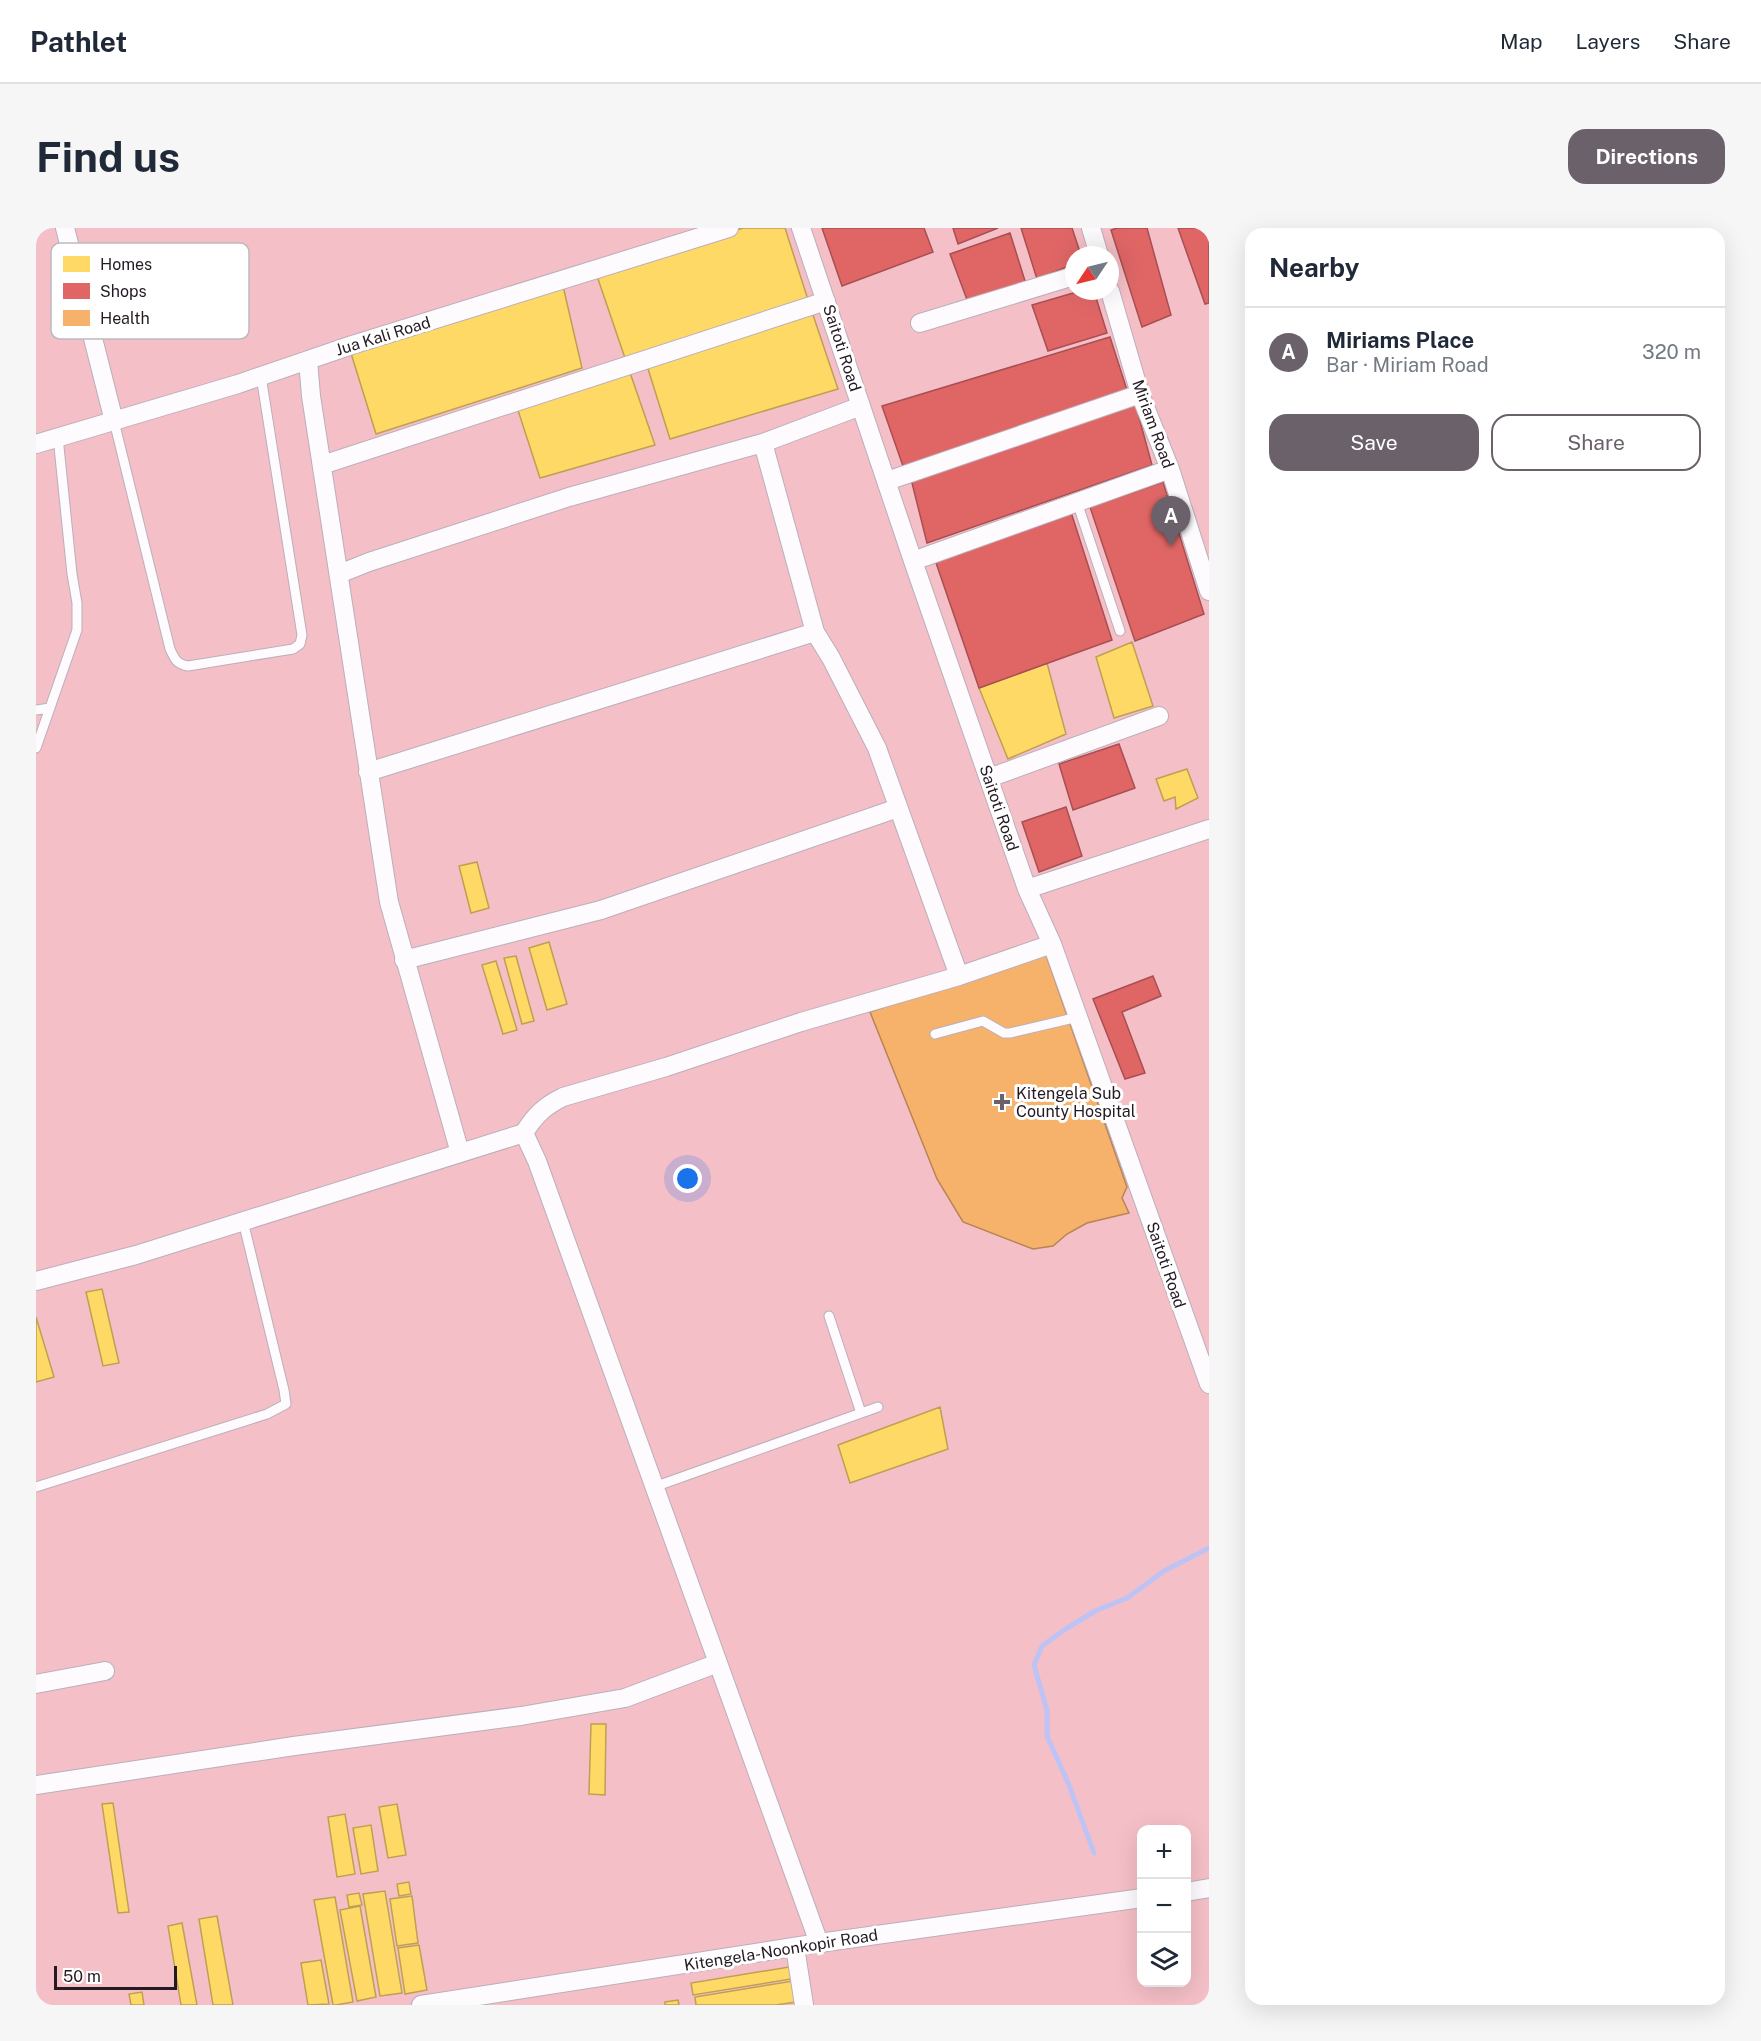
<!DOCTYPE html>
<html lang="en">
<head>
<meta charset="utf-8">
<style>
  :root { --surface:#fff; --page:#f6f6f7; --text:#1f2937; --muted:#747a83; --line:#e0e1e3; --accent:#6b616b }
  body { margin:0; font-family:"Public Sans",sans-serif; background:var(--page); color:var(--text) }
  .controls { position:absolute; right:18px; bottom:18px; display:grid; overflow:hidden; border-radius:12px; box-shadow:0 6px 24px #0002 }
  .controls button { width:54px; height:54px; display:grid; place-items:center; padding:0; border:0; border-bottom:2px solid var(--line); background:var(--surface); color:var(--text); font:30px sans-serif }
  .compass { position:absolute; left:1029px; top:18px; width:54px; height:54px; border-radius:50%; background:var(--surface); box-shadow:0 6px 24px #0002; rotate:235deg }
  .scale { position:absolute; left:18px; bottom:15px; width:123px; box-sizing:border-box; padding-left:6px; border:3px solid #231a23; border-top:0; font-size:16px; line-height:21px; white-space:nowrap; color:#231a23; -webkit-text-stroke:4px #fff; paint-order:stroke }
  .you { position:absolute; left:652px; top:951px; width:21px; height:21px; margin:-15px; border:4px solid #fff; border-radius:50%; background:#1a73e8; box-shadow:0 0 0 9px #1a73e833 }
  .badge { display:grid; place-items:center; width:39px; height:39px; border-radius:50%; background:var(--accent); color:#fff; font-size:20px; font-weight:700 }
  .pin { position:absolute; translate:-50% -50px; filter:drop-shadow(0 2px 3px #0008) }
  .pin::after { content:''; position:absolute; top:32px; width:21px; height:18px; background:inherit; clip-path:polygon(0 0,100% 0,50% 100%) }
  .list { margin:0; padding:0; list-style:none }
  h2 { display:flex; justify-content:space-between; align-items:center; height:78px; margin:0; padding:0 24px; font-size:26px }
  h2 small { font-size:20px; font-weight:400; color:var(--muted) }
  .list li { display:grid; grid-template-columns:39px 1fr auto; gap:18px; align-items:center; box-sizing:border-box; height:90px; padding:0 24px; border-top:2px solid var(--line) }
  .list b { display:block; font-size:22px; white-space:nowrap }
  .list p { margin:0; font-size:20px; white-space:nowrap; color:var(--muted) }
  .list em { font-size:20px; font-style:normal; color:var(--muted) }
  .actions { display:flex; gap:12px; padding:18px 24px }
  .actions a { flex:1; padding:14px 0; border:2px solid var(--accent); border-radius:18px; text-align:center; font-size:21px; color:var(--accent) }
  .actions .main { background:var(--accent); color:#fff }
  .icon { flex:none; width:33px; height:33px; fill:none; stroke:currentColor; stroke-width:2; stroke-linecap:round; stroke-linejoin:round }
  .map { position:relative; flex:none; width:1173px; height:1777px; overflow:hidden; border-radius:18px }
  header { display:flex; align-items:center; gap:36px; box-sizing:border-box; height:84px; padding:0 30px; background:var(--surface); border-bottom:2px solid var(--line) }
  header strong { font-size:28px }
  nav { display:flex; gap:33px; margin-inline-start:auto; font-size:21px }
  .intro { display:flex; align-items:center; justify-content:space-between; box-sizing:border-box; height:144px; padding:0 36px }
  h1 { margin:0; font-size:42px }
  .button { padding:15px 27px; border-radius:18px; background:var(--accent); color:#fff; font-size:21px; font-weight:700 }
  main { display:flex; gap:36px; padding:0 36px }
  aside { flex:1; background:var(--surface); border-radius:18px; box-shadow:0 6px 24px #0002 }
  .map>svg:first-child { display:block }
</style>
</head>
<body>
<header>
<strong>Pathlet</strong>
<nav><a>Map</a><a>Layers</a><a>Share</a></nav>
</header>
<div class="intro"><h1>Find us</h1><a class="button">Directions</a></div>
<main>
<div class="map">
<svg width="1173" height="1777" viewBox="0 0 1173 1777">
  <rect width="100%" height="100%" fill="#f2e5f2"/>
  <!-- green -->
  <path fill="#f5bfc7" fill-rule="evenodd" d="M0,0H1173V1777H0ZM1038,27H1074V63H1038ZM1106,1602H1150V1754H1106Z"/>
  <!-- homes -->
  <path fill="#ffd966" stroke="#bda052" stroke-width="1.5" d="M707,0H749L774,78L590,133L561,48Z
    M527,58L546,140L340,206L314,122Z
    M774,78L802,161L634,211L608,128Z
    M590,133L619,217L504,250L479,173Z
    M1096,414L1117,478L1078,490L1060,429Z
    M1011,435L1030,506L972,531L943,460Z
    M1151,541L1162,570L1140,581L1139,569L1128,573L1120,551Z
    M441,634L453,680L435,685L423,638Z
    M513,714L531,776L511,782L493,720Z
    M480,728L498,793L486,796L468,730Z
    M460,733L481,802L467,806L446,737Z
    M66,1061L83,1135L67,1138L50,1064Z
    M0,1089L18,1149L0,1154Z
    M904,1179L912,1221L814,1255L802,1217Z
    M555,1496H570L569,1567L553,1566Z
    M77,1575L93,1684L82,1685L66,1576Z
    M361,1576L370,1627L352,1630L343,1579Z
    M309,1586L319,1646L301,1649L292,1589Z
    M335,1597L342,1643L325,1646L317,1600Z
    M373,1654L375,1666L363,1668L361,1656Z
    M349,1663L366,1765L344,1768L327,1666Z
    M323,1665L326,1677L313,1679L311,1667Z
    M376,1668L382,1715L361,1718L354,1671Z
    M299,1669L317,1774L300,1777H297L278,1672Z
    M324,1678L340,1769L321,1773L304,1682Z
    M181,1688L197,1777H177L163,1691Z
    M146,1695L161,1777H145L132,1698Z
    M383,1717L391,1762L369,1766L362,1720Z
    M285,1732L293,1776L272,1777L265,1735Z
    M753,1739L755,1751L657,1767L655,1755Z
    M757,1753L760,1774L740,1777H660L659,1769Z
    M106,1764L108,1777H95L93,1766Z
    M642,1772L643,1777H629V1774Z"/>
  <!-- shops -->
  <path fill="#e06666" stroke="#a74f52" stroke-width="1.5" d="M786,0H888L897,24L806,58Z
    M917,0H962L922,16Z
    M985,0H1036L1045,27H1038V36L1001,51Z
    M1081,0H1111L1135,87L1106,99L1075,2Z
    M1142,0H1173V75L1169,76Z
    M974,5L990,56L933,77L914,26Z
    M1044,63H1058L1071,105L1012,123L996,77Z
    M1074,109L1091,162L867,238L846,178Z
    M1098,171L1116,237L891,315L875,251Z
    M1127,254L1168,386L1099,413L1054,279Z
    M1034,281L1076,412L943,460L898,329Z
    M1083,516L1099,560L1037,582L1023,536Z
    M1030,579L1046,628L1003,644L986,594Z
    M1117,748L1125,768L1086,784L1109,845L1089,851L1057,771Z"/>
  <!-- health -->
  <path fill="#f6b26b" stroke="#b78455" stroke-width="1.5" d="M1009,724L1091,959L1086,970L1093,985L1051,995L1031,1006L1017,1018L997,1021L927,994L901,951L834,784Z"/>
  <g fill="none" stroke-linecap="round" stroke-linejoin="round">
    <!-- stream -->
    <path stroke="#bec3f5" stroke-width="5" d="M1058,1625L1033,1557L1011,1508V1482L998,1437L1006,1418L1028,1402L1059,1383L1091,1370L1128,1343L1173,1320"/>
    <defs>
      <path id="service" d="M78,193L134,421C139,432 141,436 152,438L257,421L264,416L266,407L225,148
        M1041,274L1084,403
        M0,482L14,480
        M0,520L41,402V375L36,346L22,209
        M899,806L947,793L968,805H974L1042,789
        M793,1088L825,1185
        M0,1259L231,1186L250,1176L248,1162L207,993
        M618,1259L842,1179"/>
      <path id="minor" d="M29,0L78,193
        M765,0L877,333L991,661L1016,716L1173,1156
        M1055,0L1063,27
        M1074,63L1104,166L1134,241L1173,363
        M884,95L1038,48
        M272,132L275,168L353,674L424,925
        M825,178L727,215L779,404L795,430L841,520L923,748
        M0,216L202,156L316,117L693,0
        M286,237L790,73
        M851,253L1104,166
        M877,333L1134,241
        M303,346L333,334L533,269L727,215
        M332,544L779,404
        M953,550L1123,488
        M991,661L1173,601
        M368,732L565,682L862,580
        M488,905C499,887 509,878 527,869L630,839L765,794L923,748L1016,716
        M0,1053L100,1027L488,905L501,933L783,1715
        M0,1456L69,1443
        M0,1557L258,1518L485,1488L589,1470L682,1435
        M1150,1664L1173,1660
        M759,1719L768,1777
        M385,1777L783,1715L1106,1670"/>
    </defs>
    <!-- service casing -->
    <use href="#service" stroke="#baafba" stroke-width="11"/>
    <!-- minor casing -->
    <use href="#minor" stroke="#baafba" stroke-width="20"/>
    <!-- service -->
    <use href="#service" stroke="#fdfbfd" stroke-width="9"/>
    <!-- minor -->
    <use href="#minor" stroke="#fdfbfd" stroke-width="18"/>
  </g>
  <!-- markers -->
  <path fill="#6b616b" stroke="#fff" stroke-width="2" d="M963 865h6v6h6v6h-6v6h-6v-6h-6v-6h6z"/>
  <g text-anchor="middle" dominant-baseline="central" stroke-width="6" stroke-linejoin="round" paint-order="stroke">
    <!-- street labels -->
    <g font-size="16" fill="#231a23" stroke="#fff">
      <text transform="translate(347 108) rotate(-17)">Jua Kali Road</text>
      <text transform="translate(806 120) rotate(72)">Saitoti Road</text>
      <text transform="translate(1117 196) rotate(70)">Miriam Road</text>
      <text transform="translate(963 580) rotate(71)">Saitoti Road</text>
      <text transform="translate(1130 1037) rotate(71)">Saitoti Road</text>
      <text transform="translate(745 1722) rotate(-9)">Kitengela-Noonkopir Road</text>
    </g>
    <!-- poi labels -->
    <g font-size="16" fill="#231a23" stroke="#fff" text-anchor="start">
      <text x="980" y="865">Kitengela Sub<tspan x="980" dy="18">County Hospital</tspan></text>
    </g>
  </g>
  <!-- legend -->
  <rect x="15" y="15" width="198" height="96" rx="9" fill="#fff" stroke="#bdbabd" stroke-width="1.5"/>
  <rect x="27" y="28" width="27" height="16" fill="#ffd966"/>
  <rect x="27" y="55" width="27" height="16" fill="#e06666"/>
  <rect x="27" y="82" width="27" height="16" fill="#f6b26b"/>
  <g font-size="16" fill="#231a23">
    <text x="64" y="42">Homes</text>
    <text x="64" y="69">Shops</text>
    <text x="64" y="96">Health</text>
  </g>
</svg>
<div class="controls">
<button>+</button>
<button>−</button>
<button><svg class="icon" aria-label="layers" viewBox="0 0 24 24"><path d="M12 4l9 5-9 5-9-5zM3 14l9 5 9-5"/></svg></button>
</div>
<svg class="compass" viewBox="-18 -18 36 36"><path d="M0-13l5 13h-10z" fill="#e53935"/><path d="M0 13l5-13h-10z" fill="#747a83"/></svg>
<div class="scale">50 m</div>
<div class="you"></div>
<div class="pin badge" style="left:1135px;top:318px">A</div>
</div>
<aside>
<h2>Nearby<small></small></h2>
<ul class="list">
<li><span class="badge">A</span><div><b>Miriams Place</b><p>Bar · Miriam Road</p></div><em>320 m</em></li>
</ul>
<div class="actions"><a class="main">Save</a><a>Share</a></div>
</aside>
</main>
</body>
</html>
